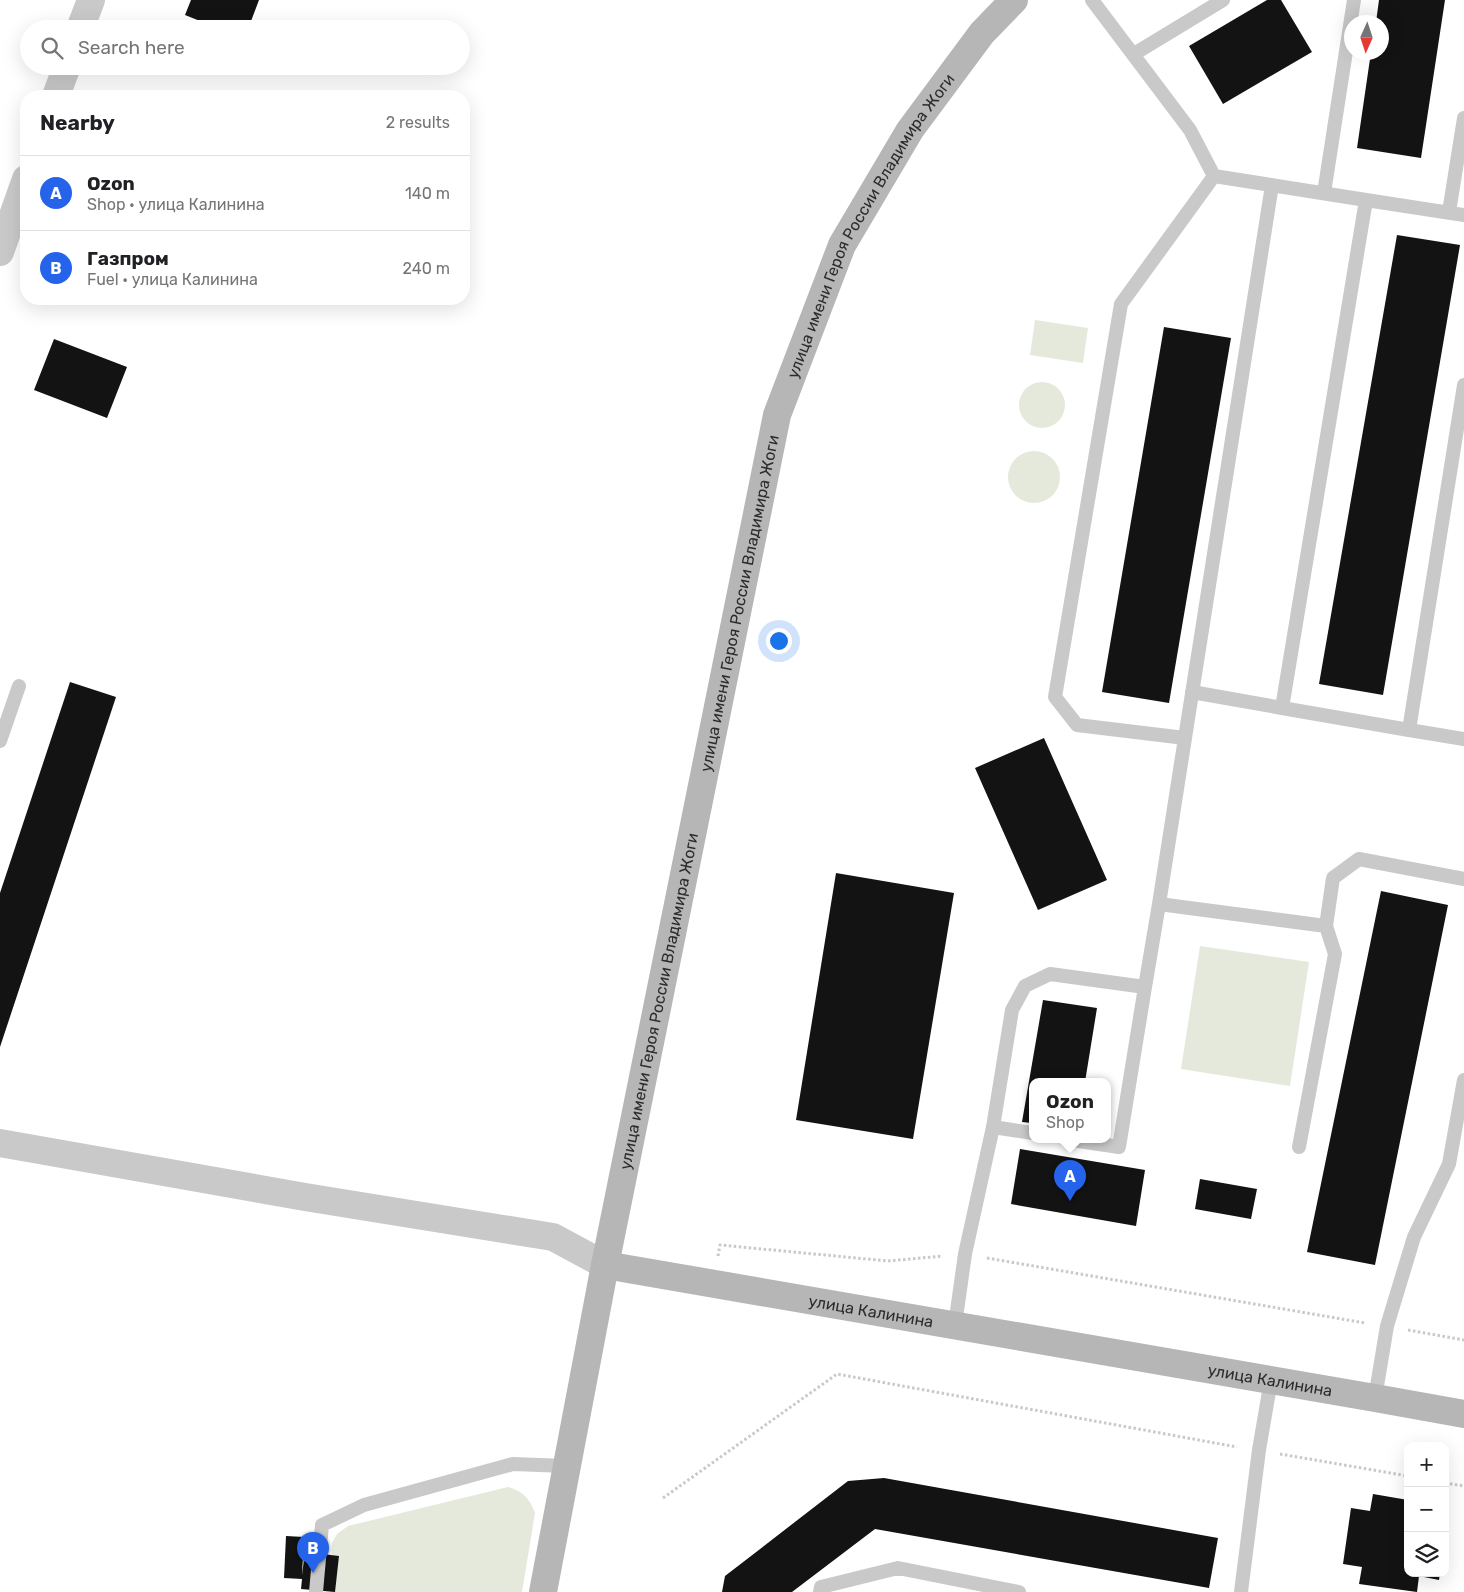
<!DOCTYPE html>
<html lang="en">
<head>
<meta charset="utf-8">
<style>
  :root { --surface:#fff; --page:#f6f6f6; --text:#202124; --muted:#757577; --line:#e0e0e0; --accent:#2563eb }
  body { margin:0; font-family:Rubik,sans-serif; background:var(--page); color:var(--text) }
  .controls { position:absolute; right:15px; bottom:15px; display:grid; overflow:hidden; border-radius:10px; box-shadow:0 5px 20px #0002 }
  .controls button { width:45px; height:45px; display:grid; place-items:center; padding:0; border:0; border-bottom:1px solid var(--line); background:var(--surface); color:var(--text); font:25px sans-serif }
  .compass { position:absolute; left:1344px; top:15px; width:45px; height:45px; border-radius:50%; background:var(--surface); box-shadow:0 5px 20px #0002; rotate:183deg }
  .you { position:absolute; left:778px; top:640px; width:18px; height:18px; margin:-12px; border:4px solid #fff; border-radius:50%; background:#1a73e8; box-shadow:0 0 0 8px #1a73e833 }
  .badge { display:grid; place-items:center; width:32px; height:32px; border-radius:50%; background:var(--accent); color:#fff; font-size:16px; font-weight:700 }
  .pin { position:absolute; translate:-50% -41px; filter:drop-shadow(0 1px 2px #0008) }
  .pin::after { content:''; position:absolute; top:26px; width:18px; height:15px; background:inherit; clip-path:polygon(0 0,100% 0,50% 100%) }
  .popup { position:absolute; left:1029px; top:1078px; width:82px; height:65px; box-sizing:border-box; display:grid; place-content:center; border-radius:10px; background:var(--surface); filter:drop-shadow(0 1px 4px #0005); font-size:16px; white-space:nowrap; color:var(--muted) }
  .popup b { font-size:19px; color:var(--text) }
  .popup::after { content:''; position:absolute; left:50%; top:100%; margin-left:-10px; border:10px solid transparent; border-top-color:var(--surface) }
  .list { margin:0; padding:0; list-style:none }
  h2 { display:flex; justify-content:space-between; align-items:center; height:65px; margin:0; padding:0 20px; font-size:21px }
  h2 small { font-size:16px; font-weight:400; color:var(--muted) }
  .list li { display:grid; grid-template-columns:32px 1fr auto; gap:15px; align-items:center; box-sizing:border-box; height:75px; padding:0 20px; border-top:1px solid var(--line) }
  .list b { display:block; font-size:19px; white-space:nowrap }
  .list p { margin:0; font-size:16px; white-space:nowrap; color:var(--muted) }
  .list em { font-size:16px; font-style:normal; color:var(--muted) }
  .icon { flex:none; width:28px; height:28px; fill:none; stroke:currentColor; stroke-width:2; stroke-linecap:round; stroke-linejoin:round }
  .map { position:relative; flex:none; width:1464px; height:1592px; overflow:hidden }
  .search { position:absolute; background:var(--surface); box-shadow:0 5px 20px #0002; left:20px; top:20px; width:450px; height:55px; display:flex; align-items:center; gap:12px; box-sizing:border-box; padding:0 18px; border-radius:28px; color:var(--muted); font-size:19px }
  .panel { position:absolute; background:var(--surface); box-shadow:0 5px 20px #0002; left:20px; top:90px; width:450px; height:215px; border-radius:20px }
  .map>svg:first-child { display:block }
</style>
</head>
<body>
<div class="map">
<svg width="1464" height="1592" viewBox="0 0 1464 1592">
  <rect width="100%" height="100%" fill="#fff"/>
  <!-- green -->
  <path fill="#e4e9db" d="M1035,320L1088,328L1083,363L1030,355Z
    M1019 405a23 23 0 1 1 46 0a23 23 0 1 1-46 0Z
    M1008 477a26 26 0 1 1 52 0a26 26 0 1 1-52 0Z
    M1200,946L1309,962L1290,1086L1181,1069Z
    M508,1487C523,1491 530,1499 535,1513L522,1592H330L332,1543L337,1534L348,1526Z"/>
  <!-- building -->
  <path fill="#131313" d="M191,0H259L248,29H220L185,15Z
    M1267,0H1281L1312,52L1223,104L1189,46Z
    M1379,0H1445L1421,158L1357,148L1371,52H1382V22H1376Z
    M1397,235L1460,245L1383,695L1319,684Z
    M1164,327L1231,338L1169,703L1102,692Z
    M54,339L127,367L107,418L34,390Z
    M70,682L116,697L0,1047V893Z
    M1044,738L1107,880L1038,910L975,768Z
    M836,873L954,893L913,1139L796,1120Z
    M1381,891L1448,905L1375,1265L1307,1252Z
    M1043,1000L1097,1008L1085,1082H1032V1123L1022,1122Z
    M1020,1149L1145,1170L1136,1226L1011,1204Z
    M1200,1179L1257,1189L1251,1219L1195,1209Z
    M884,1478L1218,1538L1209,1588L875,1529L792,1592H722L725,1576L848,1481Z
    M1373,1494L1408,1500V1573H1440L1439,1580L1419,1576L1417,1592L1359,1584L1362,1567L1343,1564L1351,1508L1370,1511Z
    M286,1536L304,1537L302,1575L305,1552L339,1556L335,1592L301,1589L302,1579L284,1578Z"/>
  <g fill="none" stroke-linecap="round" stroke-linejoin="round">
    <!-- path -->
    <path stroke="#c9c9c9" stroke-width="3" stroke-dasharray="2.5 2.5" stroke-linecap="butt" d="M718,1256L720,1245L888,1261L943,1256
      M987,1258L1365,1323
      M1408,1330L1464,1340
      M1280,1454L1408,1476
      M1445,1483L1464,1486
      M663,1498L837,1374L1237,1447"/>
    <!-- service -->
    <path stroke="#c9c9c9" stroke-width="14" d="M1092,0L1190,130L1214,176L1121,304L1055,697L1077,725L1185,738L1272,185
      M1134,54L1223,0
      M1324,193L1354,0
      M1366,200L1464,215
      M1449,212L1464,118
      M1192,692L1282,708L1366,200L1214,176
      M1282,708L1409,730L1464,385
      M1409,730L1464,739
      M0,741L19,686
      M1159,904L1185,738
      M993,1127L1032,1133
      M1072,1140L1119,1147L1145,987
      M1299,1147L1335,954L1326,926
      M955,1325L965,1254L993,1127L1012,1010L1025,986L1050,974L1145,987L1159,904L1326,926L1333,878L1359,859L1464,879
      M1375,1398L1387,1326L1414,1237L1449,1164L1464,1080
      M316,1592L322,1525L364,1505L513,1464L566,1466
      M820,1592L821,1587L898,1568L1019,1592
      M1241,1592L1259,1450L1271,1380"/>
    <!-- minor -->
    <path stroke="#c9c9c9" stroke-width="28" d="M80,29L91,0
      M56,96L67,66
      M0,252L26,179
      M0,1143L305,1197L553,1237L605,1265"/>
    <!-- secondary -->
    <g stroke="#b6b6b6" stroke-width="28">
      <path id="s1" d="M605,1265L1375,1398L1464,1414"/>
      <path id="s2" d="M543,1592L605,1265L777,415L842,245L910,130L982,33L1014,0"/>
    </g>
  </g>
  <g text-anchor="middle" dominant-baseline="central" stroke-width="5" stroke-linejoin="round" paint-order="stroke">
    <!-- street labels -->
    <g font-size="16" fill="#2c2c2c" stroke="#fff">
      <text stroke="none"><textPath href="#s2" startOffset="1412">улица имени Героя России Владимира Жоги</textPath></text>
      <text stroke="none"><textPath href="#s2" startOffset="1008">улица имени Героя России Владимира Жоги</textPath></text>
      <text stroke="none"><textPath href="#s2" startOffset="602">улица имени Героя России Владимира Жоги</textPath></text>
      <text stroke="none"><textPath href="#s1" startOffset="270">улица Калинина</textPath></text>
      <text stroke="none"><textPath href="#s1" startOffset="675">улица Калинина</textPath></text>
    </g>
  </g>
</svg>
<div class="controls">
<button>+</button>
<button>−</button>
<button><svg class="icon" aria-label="layers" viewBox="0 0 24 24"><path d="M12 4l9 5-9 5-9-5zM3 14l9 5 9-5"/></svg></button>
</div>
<svg class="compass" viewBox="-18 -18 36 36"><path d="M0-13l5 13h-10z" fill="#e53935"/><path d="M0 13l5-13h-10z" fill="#757577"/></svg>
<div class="you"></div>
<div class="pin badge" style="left:1070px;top:1201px">A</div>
<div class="popup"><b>Ozon</b>Shop</div>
<div class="pin badge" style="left:313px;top:1573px">B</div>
<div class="search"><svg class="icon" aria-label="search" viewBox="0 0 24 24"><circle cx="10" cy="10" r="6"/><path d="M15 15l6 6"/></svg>Search here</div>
<section class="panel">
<h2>Nearby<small>2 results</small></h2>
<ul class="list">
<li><span class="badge">A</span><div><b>Ozon</b><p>Shop · улица Калинина</p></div><em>140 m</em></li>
<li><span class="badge">B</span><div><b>Газпром</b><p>Fuel · улица Калинина</p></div><em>240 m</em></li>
</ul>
</section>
</div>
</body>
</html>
